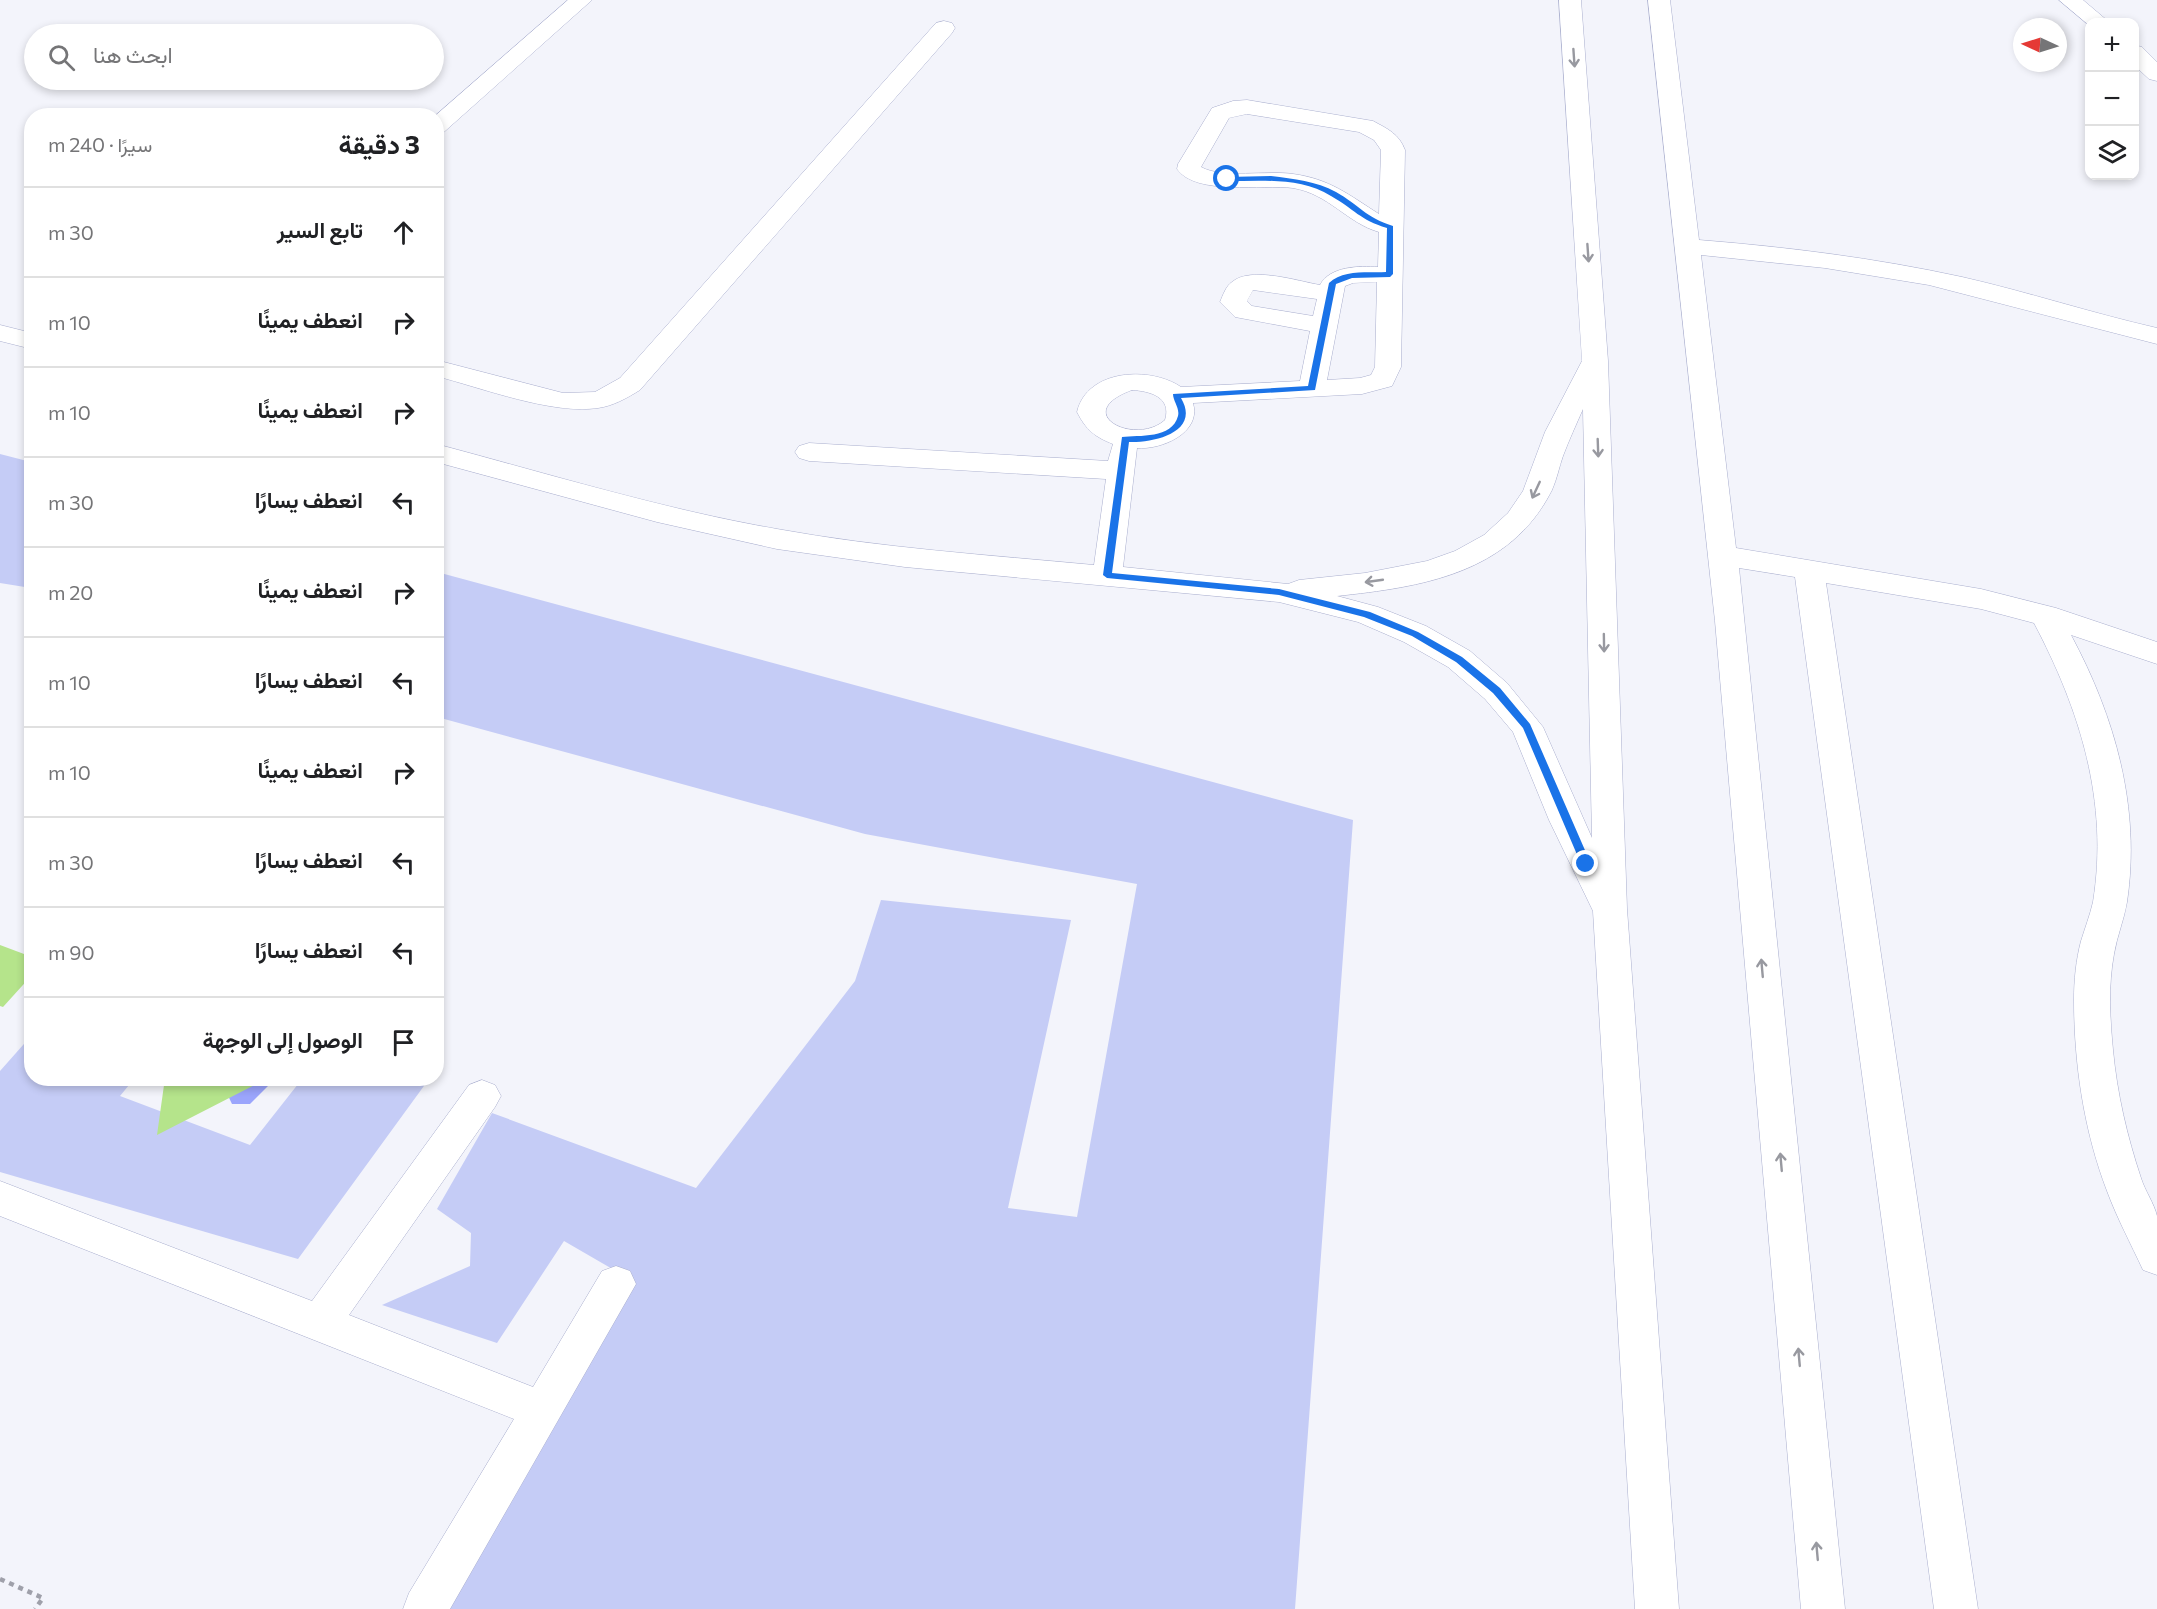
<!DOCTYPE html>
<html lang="ar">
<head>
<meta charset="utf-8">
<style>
  :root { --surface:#fff; --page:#f6f6f6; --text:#202124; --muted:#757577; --line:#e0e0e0 }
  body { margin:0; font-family:Commissioner,Vazirmatn,sans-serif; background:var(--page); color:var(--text); direction:rtl }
  .controls { position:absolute; right:18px; top:18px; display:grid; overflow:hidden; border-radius:12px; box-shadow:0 3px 9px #0003 }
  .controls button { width:54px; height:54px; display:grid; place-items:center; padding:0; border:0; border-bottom:2px solid var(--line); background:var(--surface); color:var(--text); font:30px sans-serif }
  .compass { position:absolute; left:2013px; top:18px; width:54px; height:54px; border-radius:50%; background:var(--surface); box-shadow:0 3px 9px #0003; rotate:274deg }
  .stop { position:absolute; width:18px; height:18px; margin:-14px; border:4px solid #1a73e8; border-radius:50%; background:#fff }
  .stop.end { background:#1a73e8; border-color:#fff; box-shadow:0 2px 6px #0008 }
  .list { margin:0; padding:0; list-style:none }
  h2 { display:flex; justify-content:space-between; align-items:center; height:78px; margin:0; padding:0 24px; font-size:26px }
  h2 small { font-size:20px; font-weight:400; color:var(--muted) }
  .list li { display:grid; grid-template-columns:39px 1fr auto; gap:18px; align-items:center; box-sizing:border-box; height:90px; padding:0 24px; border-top:2px solid var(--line) }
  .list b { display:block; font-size:22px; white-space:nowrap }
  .list em { font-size:20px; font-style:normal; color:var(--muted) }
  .icon { flex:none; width:33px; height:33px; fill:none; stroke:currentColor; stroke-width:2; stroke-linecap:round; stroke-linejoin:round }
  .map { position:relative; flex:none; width:2157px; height:1609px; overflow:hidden; direction:ltr }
  .search { position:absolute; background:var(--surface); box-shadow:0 3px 9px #0003; left:24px; top:24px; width:420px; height:66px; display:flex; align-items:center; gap:15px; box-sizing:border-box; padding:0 21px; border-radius:33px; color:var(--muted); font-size:22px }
  .panel { position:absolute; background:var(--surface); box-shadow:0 3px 9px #0003; left:24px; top:108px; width:420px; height:978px; border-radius:24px; direction:rtl }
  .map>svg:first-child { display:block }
</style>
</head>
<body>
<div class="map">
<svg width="2157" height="1609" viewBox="0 0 2157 1609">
  <rect width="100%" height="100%" fill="#f3f4fb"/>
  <!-- green -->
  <path fill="#c5ccf6" d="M0,454L31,462V588L0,583Z
    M437,572L1353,820L1295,1609H434L621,1274L564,1241L497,1343L382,1305L470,1266L471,1233L437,1209L492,1113L696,1188L855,981L881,900L1071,920L1008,1208L1077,1217L1137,884L865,834L437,717Z
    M31,1036L32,1078L134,1079L120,1096L250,1145L302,1079H429L298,1259L0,1172V1071Z"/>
  <!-- water -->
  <path fill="#9ba5fc" d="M227,1079H275L250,1104H232L224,1087Z"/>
  <!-- building -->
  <path fill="#b5e48b" d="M0,945L32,957V975L3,1007L0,1006Z
    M165,1078H268L157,1135Z"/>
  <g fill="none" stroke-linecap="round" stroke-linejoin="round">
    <defs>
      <path id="minor" d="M568,0H592L444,132L436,134L435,116Z
        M1559,0H1581L1608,361L1627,909L1679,1609H1635L1593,911L1549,820L1513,732L1485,699L1448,667L1404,642L1358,622L1279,602L905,567L777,549L657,522L436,462V444C549,474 662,509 777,529C881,548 988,555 1094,565L1106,479L809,461L799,458L795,452L799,446L809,443L1108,461L1113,444C1095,437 1086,430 1077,412C1087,369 1150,366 1181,387L1300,381L1310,331L1235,317L1220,302C1223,295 1226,286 1232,282C1251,266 1297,281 1320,285C1330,266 1359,266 1378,267L1379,232C1347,223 1329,194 1293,188C1263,184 1196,196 1177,169L1178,164L1212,108L1233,101L1247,100L1373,121C1388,129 1399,134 1405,150L1401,367L1392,386L1362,394L1193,403C1202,433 1161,450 1137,448L1123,567L1288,584L1299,580L1365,573L1427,561L1455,551L1484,535L1508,513L1523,491L1545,432L1582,361ZM1247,114L1359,132L1374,140L1381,150L1379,214C1349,195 1330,179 1293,174C1268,170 1222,179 1201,167L1229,118ZM1377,282L1375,367L1371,375L1360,378L1327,380L1345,286L1353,283ZM1253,290L1317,299L1313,316L1252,306L1247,301ZM1132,390C1150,391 1172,397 1165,420C1135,447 1069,413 1132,390ZM1583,409L1592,838L1543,727L1507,683L1470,651L1426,626L1378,607L1337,596C1421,587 1510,574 1552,490C1557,479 1559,467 1563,456C1569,440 1576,425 1583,409Z
        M1648,0H1670L1699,240C1787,247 1875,258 1962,277C2028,292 2091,313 2157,328V344L1929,285L1825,268L1701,255L1736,548L1981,589L2056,608L2157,642V664L2071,635C2115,717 2141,808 2127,902C2124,920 2117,936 2114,954C2108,986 2110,1018 2113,1050C2117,1093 2127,1136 2141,1178C2145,1191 2154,1203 2157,1216C2157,1232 2157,1258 2157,1275L2143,1270C2131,1244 2117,1218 2107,1191C2084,1131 2074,1064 2074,1000C2074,980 2076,960 2081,941C2085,928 2090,915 2093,902C2109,802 2080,710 2034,623L1981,609L1826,583L1978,1609H1934L1795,577L1739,568L1845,1609H1801L1715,621Z
        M2059,0H2083L2109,22H2090V26Z
        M944,21L952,23L955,28L952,33L640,390C627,398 613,406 598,408C553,415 482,388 436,376V360L563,393L595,392L620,378L936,23Z
        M2134,45L2142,47L2157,62V81L2149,79L2134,65Z
        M0,325L32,333V349L0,341Z
        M482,1080L495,1085L501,1096L495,1107L349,1315L533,1387L602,1271L616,1266L630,1271L636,1284L450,1609H403L409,1593L514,1419L0,1216V1181L312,1301L469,1085Z"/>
    </defs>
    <!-- minor casing -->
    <use href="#minor" stroke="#a9aece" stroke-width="1"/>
    <!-- path -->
    <path stroke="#9fa0aa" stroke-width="4.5" stroke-dasharray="5 5" stroke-linecap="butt" d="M0,1579L43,1598L35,1609"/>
    <!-- minor -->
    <use href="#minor" fill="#fff" fill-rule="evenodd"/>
  </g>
  <!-- one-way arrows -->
  <defs><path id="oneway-shaft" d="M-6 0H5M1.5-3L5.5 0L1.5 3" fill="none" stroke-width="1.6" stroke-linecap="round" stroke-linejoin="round" transform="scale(1.5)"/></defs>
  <g stroke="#9899a0">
    <use href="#oneway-shaft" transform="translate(1574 58) rotate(86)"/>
    <use href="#oneway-shaft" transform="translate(1588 253) rotate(86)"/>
    <use href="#oneway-shaft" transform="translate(1598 448) rotate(88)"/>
    <use href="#oneway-shaft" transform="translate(1536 490) rotate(115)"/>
    <use href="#oneway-shaft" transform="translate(1374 581) rotate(172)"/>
    <use href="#oneway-shaft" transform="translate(1604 643) rotate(89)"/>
    <use href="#oneway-shaft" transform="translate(1762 968) rotate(-95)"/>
    <use href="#oneway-shaft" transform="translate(1781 1162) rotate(-95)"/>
    <use href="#oneway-shaft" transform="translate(1799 1357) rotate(-95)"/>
    <use href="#oneway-shaft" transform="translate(1817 1551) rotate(-95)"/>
  </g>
  <!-- route -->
  <path fill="#1a73e8" d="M1271,176C1294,179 1316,181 1336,192C1359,205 1365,217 1393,226V274L1390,277L1352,278L1336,284L1315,390L1181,398C1201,432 1154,443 1129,442L1112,573L1279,589L1370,612L1418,632L1462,657L1500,688L1530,724L1591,864L1589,867H1582L1581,864L1523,728L1493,693L1456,662L1412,636L1364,617L1279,595L1107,578L1103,575L1122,437C1139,435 1172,439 1178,416C1180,408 1173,401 1173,394L1308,386L1329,283C1343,269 1368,273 1386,272L1387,228C1360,220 1354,209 1331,196C1300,177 1262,181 1227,181L1223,179L1227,177Z"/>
</svg>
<div class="controls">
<button>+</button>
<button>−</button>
<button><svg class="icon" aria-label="layers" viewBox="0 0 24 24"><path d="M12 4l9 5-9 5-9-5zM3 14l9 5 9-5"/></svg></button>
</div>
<svg class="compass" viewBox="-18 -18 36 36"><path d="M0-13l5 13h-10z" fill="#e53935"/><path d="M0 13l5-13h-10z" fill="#757577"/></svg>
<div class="stop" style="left:1227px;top:179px"></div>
<div class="stop end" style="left:1586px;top:864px"></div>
<div class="search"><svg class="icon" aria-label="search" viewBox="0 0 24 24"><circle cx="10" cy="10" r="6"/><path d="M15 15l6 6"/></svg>ابحث هنا</div>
<section class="panel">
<h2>3 دقيقة<small>سيرًا · 240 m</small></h2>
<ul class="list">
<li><svg class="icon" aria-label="ahead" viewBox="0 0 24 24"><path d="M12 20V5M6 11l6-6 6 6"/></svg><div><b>تابع السير</b></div><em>30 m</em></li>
<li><svg class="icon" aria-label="right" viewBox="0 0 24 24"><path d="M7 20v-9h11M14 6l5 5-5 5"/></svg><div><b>انعطف يمينًا</b></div><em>10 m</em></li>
<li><svg class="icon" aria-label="right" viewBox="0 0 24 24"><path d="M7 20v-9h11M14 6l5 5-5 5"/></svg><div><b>انعطف يمينًا</b></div><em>10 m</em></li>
<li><svg class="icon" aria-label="left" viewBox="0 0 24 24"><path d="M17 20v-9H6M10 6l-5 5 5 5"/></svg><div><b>انعطف يسارًا</b></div><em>30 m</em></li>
<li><svg class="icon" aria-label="right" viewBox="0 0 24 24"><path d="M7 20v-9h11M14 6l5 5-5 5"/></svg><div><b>انعطف يمينًا</b></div><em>20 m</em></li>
<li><svg class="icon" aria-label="left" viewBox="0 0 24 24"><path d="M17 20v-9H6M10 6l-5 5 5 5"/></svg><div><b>انعطف يسارًا</b></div><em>10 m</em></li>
<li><svg class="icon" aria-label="right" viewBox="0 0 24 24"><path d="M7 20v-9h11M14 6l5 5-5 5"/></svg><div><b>انعطف يمينًا</b></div><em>10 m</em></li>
<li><svg class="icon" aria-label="left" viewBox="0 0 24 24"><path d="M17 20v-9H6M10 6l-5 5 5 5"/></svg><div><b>انعطف يسارًا</b></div><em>30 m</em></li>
<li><svg class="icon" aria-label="left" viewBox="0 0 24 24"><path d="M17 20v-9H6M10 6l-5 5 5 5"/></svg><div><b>انعطف يسارًا</b></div><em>90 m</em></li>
<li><svg class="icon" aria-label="arrive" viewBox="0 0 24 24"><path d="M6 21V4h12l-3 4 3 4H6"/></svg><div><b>الوصول إلى الوجهة</b></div></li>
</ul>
</section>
</div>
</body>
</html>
